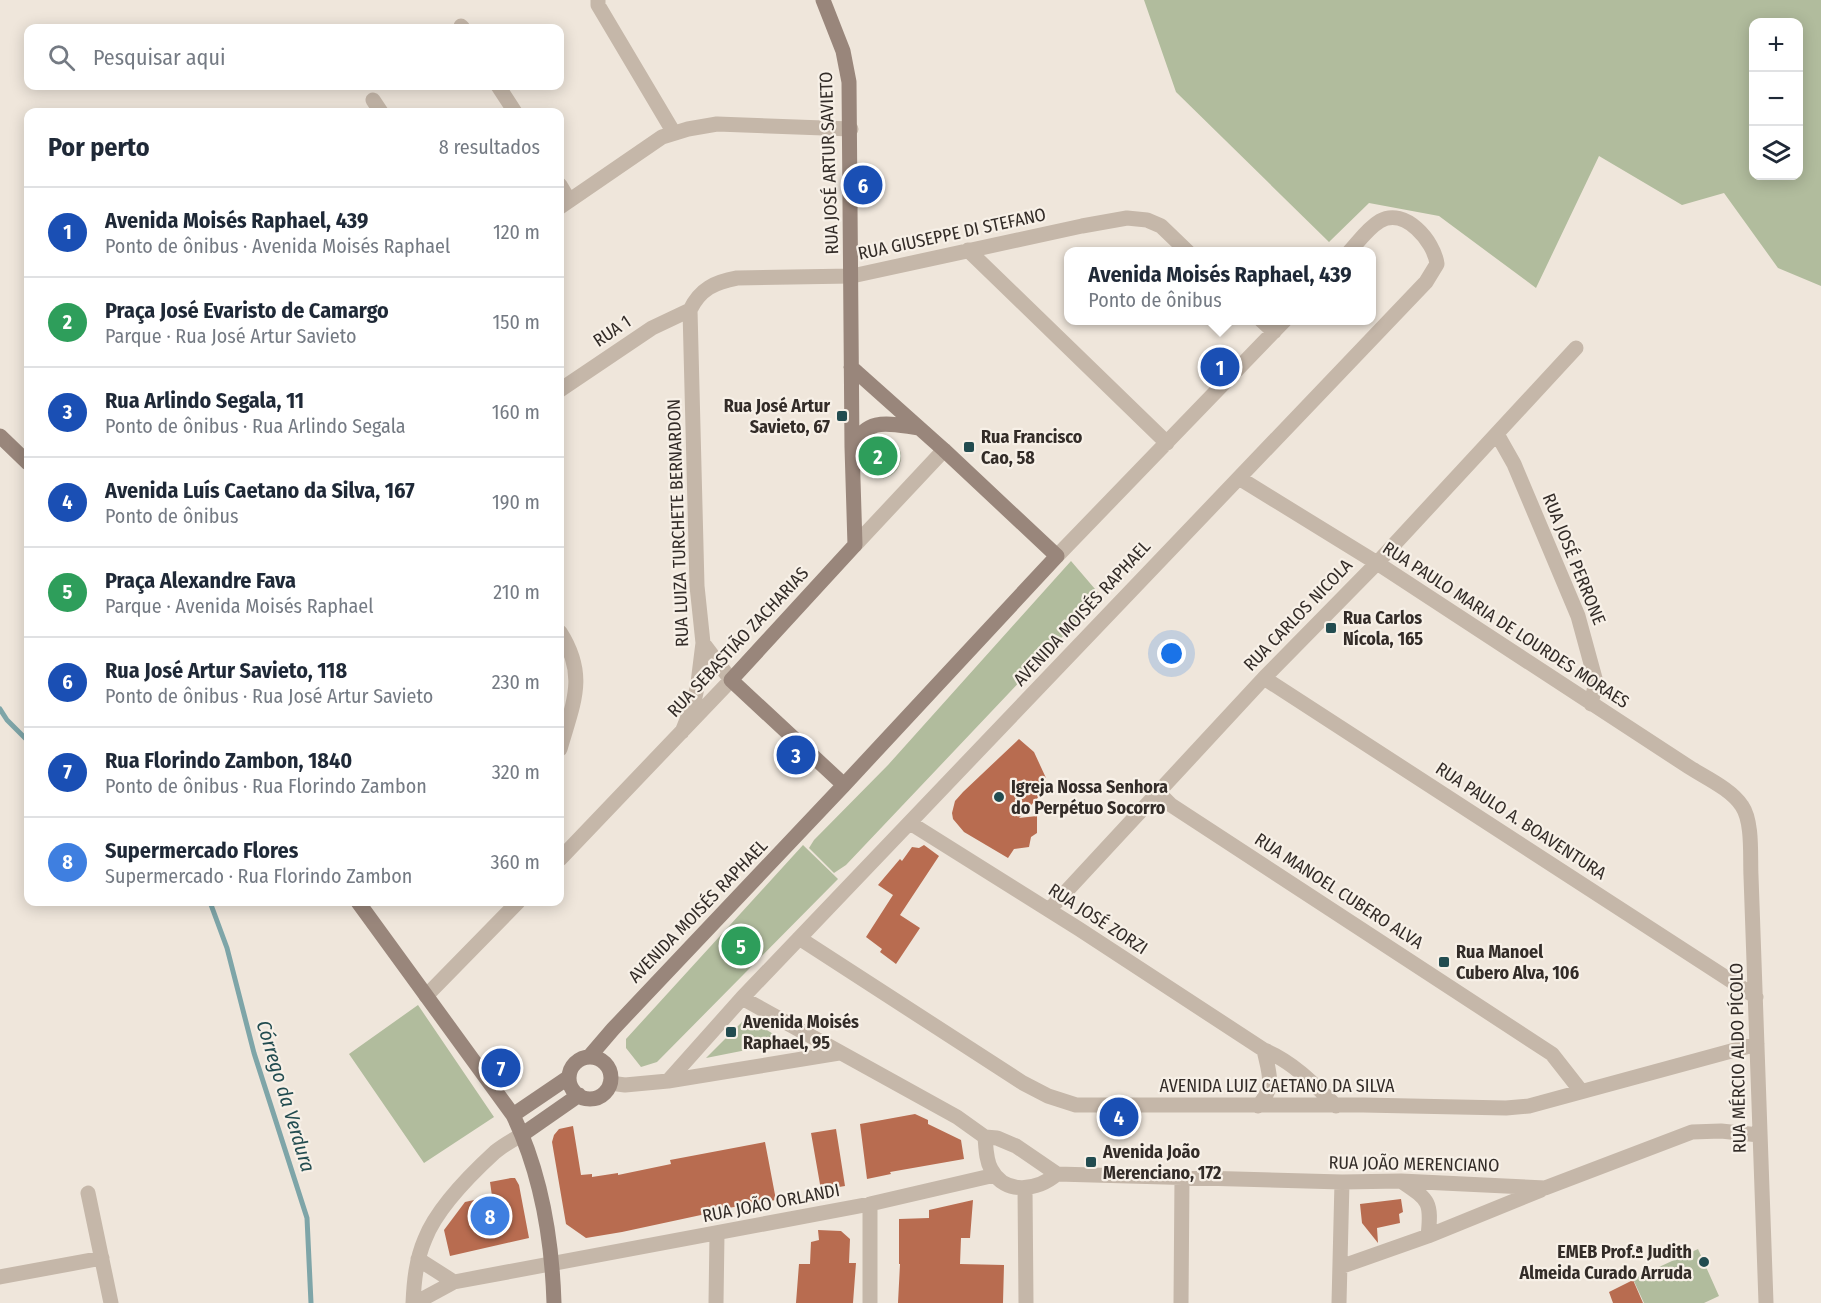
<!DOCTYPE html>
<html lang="pt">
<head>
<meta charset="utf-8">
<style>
  :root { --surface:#fff; --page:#f6f6f7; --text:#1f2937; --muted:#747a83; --line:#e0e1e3; --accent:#ea580c }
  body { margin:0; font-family:"Fira Sans Condensed",sans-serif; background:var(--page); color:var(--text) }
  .controls { position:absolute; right:18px; top:18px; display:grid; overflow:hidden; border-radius:12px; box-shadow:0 3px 15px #0003 }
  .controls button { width:54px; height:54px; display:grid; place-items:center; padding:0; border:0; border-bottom:2px solid var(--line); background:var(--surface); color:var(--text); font:30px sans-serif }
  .you { position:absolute; left:1172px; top:654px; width:21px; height:21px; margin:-15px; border:4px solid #fff; border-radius:50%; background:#1a73e8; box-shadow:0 0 0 9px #1a73e833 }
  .badge { display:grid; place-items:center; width:39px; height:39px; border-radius:50%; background:var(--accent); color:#fff; font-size:20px; font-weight:700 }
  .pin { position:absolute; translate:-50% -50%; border:3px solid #fff; box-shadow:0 2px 6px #0006 }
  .popup { position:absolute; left:1064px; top:247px; width:312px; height:78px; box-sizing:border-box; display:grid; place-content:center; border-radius:12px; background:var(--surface); filter:drop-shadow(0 2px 4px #0005); font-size:20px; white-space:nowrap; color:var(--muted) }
  .popup b { font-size:22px; color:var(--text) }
  .popup::after { content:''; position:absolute; left:50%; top:100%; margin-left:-12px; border:12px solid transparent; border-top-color:var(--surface) }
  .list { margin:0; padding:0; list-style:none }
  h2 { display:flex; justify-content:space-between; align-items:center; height:78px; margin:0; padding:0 24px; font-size:26px }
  h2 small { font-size:20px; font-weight:400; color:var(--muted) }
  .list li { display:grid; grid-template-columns:39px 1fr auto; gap:18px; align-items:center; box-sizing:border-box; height:90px; padding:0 24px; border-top:2px solid var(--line) }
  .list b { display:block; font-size:22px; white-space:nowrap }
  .list p { margin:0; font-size:20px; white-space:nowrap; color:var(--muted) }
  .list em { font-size:20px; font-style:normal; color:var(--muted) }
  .icon { flex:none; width:33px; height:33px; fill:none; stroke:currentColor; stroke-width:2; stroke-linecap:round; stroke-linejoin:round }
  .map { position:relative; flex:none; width:1821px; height:1303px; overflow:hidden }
  .search { position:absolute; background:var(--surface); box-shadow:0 3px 15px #0003; left:24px; top:24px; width:540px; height:66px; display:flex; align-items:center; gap:15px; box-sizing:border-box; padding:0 21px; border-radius:12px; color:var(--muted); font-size:22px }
  .panel { position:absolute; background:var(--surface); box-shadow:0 3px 15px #0003; left:24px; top:108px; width:540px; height:798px; border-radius:12px }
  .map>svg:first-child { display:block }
</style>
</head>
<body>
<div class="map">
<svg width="1821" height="1303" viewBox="0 0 1821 1303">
  <rect width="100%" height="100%" fill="#efe6db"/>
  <!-- green -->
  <path fill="#b1bc9d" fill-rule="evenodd" d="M1144,0H1821V286L1778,268L1724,193L1682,205L1599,156L1536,288L1439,216L1369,203L1329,242L1176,92ZM1798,22V176H1754V22Z
    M857 457a22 22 0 1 1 44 0a22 22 0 1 1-44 0Z
    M1071,561L1101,596L846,865L834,873L809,848L814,840L888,765Z
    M803,845L838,879L657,1062L641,1067L626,1048V1039Z
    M418,1005L494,1117L424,1163L349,1054Z
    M746,1018L787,1042L706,1058Z
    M1698,1249L1719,1296L1704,1303H1644L1633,1279Z"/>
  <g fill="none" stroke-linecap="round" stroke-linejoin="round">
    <!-- stream -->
    <path stroke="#7ea5a8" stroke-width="5" d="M0,709L7,720L28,741
      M210,902L227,948L254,1053L307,1218L311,1303"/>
  </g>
  <!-- building -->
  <path fill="#b86c50" d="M1019,739L1034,752L1046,778V789L1019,818L1037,816V833L1031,837L1029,847L1014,849L1008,858L964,832L953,819L952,813L955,801L963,792Z
    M924,845L939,856L900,915L920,928L896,964L880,952L882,949L866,937L893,895L878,885L900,859L902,861L912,847L919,848Z
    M915,1114L928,1120V1124L961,1140L964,1159L890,1172L891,1174L867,1179L860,1124Z
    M573,1126L581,1175L592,1174V1177L618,1173V1175L671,1164L670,1160L765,1142L776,1200L722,1209L701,1215L622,1232L586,1238L566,1224L552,1142L554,1135L559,1129Z
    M836,1129L845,1186L821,1190L811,1133Z
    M511,1178H515L519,1185L529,1238L450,1256L444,1230L465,1202L492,1196L490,1182Z
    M1401,1199L1403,1212L1399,1214L1400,1223L1377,1228L1378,1243L1362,1223L1360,1204Z
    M973,1200L970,1238H961L960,1264L1004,1265L1003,1303H898L900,1264H899V1219L929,1218V1210Z
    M818,1230L841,1231L850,1239L849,1263H856L853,1303H796L799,1264H810L811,1242L819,1240Z
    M1633,1280L1643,1303H1613L1609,1292Z"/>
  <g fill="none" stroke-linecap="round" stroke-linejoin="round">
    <!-- street -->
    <path stroke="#c5b7a9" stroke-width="15" d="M598,0V5L674,133
      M461,26L463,28
      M498,86L515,112
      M373,100L381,112
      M560,185L569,200
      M560,207L662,137L688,129L717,124L851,129
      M968,250L1167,443
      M1261,320L1274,332
      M560,390L652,328L690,310
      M1497,434L1514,464L1578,616L1596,682L1591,704
      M1239,478L1377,563L1689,767C1706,778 1731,789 1742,806C1753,822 1750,857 1751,876L1766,1303
      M855,545L944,450
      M1057,556L1285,320
      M560,632C588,676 573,703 560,749
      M1264,678L1756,997
      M682,732L694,702L698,683L703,643L697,586L690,310C700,289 715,282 737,278L852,276L1082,226L1127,218L1147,220L1161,226L1188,252
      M1158,792L1171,805L1552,1054L1581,1091
      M910,823L1079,929L1264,1050C1293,1062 1314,1084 1336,1106
      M560,859L731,680L703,643
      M1049,910L1264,678L1377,563L1576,348
      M799,938L1023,1083L1048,1096L1076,1105H1363L1506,1108L1529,1106L1757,1044
      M426,996L518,902
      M742,998L957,1117L985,1137L997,1138L1016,1146L1057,1174L1342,1182L1401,1181L1545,1188L1692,1132L1721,1131L1759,1135
      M668,1081L742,998L1426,282L1437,264C1434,241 1405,207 1380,221C1368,228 1359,241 1349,252
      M610,1083L625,1085L668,1081L839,1053
      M1258,1106C1276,1086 1269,1074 1264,1050
      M985,1137C986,1148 986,1160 991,1169C1005,1196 1038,1190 1057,1174
      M1401,1181C1429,1200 1432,1201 1428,1236
      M1025,1188L1026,1303
      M88,1193L111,1303
      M870,1204V1303
      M418,1259L454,1282
      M1340,1267L1428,1236L1541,1190
      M0,1277L102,1258
      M413,1303C414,1281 416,1260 425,1239C437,1208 471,1174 495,1152C503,1145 513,1140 523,1134
      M415,1303L454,1282L870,1204L995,1175
      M716,1303L717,1234
      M1181,1303L1182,1177
      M1339,1303L1342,1182"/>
    <!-- secondary -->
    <path stroke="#99867b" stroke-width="15" d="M823,0L843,51L849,82L852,447L855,545L731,680L844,785
      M0,436L28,463
      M852,447C868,416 889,424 919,428
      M358,902L513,1115C541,1173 552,1239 554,1303
      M589,1057L613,1029L844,785L1057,556L944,450L851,367
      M569 1078a21 21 0 1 1 42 0a21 21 0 1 1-42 0Z
      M513,1115L569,1077
      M523,1134L579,1095"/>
  </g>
  <!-- markers -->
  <g fill="#224c50" stroke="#f7f0e7" stroke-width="2">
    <rect x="836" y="410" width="12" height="12" rx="3"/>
    <rect x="963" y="441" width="12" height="12" rx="3"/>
    <rect x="1325" y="622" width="12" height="12" rx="3"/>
    <circle cx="999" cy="797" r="6"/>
    <rect x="1438" y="956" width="12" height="12" rx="3"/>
    <rect x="725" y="1026" width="12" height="12" rx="3"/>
    <rect x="1085" y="1156" width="12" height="12" rx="3"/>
    <circle cx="1704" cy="1262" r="6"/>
  </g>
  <g text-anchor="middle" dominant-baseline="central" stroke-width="4.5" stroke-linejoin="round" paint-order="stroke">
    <!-- street labels -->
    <g font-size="18" fill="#332c28" stroke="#f7f0e7">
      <text transform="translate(829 163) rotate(-92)">RUA JOSÉ ARTUR SAVIETO</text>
      <text transform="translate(952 234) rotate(-12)">RUA GIUSEPPE DI STEFANO</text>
      <text transform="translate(612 331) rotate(-34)">RUA 1</text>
      <text transform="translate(678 523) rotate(-92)">RUA LUIZA TURCHETE BERNARDON</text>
      <text transform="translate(1574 559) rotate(68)">RUA JOSÉ PERRONE</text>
      <text transform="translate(1082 613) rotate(-47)">AVENIDA MOISÉS RAPHAEL</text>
      <text transform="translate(1298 615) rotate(-46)">RUA CARLOS NICOLA</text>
      <text transform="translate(1506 625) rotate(33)">RUA PAULO MARIA DE LOURDES MORAES</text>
      <text transform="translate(738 642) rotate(-47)">RUA SEBASTIÃO ZACHARIAS</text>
      <text transform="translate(1521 821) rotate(33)">RUA PAULO A. BOAVENTURA</text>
      <text transform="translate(1339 891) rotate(33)">RUA MANOEL CUBERO ALVA</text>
      <text transform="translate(698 911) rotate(-46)">AVENIDA MOISÉS RAPHAEL</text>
      <text transform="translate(1098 919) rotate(33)">RUA JOSÉ ZORZI</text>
      <text transform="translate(1738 1058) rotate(-91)">RUA MÉRCIO ALDO PÍCOLO</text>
      <text x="1277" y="1086">AVENIDA LUIZ CAETANO DA SILVA</text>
      <text transform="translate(1414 1164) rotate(1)">RUA JOÃO MERENCIANO</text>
      <text transform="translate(771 1203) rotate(-11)">RUA JOÃO ORLANDI</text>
    </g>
    <!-- poi labels -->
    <g font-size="18" font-weight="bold" fill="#332c28" stroke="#f7f0e7" text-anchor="start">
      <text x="830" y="406" text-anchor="end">Rua José Artur<tspan x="830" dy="21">Savieto, 67</tspan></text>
      <text x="981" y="437">Rua Francisco<tspan x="981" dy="21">Cao, 58</tspan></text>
      <text x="1343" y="618">Rua Carlos<tspan x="1343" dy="21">Nícola, 165</tspan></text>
      <text x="1011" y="787">Igreja Nossa Senhora<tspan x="1011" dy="21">do Perpétuo Socorro</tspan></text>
      <text x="1456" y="952">Rua Manoel<tspan x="1456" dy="21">Cubero Alva, 106</tspan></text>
      <text x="743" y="1022">Avenida Moisés<tspan x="743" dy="21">Raphael, 95</tspan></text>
      <text x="1103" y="1152">Avenida João<tspan x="1103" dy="21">Merenciano, 172</tspan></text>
      <text x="1692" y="1252" text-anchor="end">EMEB Prof.ª Judith<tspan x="1692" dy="21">Almeida Curado Arruda</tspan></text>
    </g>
    <!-- water labels -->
    <g font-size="20" font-style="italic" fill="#224c50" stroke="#f7f0e7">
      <text transform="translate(286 1096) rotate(73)">Córrego da Verdura</text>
    </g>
  </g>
</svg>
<div class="controls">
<button>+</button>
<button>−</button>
<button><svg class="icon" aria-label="layers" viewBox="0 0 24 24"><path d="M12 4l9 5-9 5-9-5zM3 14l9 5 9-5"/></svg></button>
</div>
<div class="you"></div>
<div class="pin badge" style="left:1220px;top:367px;background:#1a4fb4">1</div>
<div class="popup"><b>Avenida Moisés Raphael, 439</b>Ponto de ônibus</div>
<div class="pin badge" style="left:878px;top:456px;background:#2e9e5b">2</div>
<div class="pin badge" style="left:796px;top:755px;background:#1a4fb4">3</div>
<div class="pin badge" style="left:1119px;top:1117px;background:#1a4fb4">4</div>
<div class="pin badge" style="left:741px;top:946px;background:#2e9e5b">5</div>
<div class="pin badge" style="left:863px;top:185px;background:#1a4fb4">6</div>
<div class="pin badge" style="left:501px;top:1068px;background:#1a4fb4">7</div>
<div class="pin badge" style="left:490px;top:1216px;background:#3f7fe0">8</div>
<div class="search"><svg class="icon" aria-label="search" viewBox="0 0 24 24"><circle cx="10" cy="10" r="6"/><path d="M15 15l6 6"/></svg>Pesquisar aqui</div>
<section class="panel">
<h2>Por perto<small>8 resultados</small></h2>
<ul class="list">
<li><span class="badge" style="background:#1a4fb4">1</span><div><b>Avenida Moisés Raphael, 439</b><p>Ponto de ônibus · Avenida Moisés Raphael</p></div><em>120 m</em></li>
<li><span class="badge" style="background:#2e9e5b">2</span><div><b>Praça José Evaristo de Camargo</b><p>Parque · Rua José Artur Savieto</p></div><em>150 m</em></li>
<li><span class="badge" style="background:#1a4fb4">3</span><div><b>Rua Arlindo Segala, 11</b><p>Ponto de ônibus · Rua Arlindo Segala</p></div><em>160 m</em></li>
<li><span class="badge" style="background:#1a4fb4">4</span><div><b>Avenida Luís Caetano da Silva, 167</b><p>Ponto de ônibus</p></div><em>190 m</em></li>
<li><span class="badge" style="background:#2e9e5b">5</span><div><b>Praça Alexandre Fava</b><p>Parque · Avenida Moisés Raphael</p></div><em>210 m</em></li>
<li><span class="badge" style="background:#1a4fb4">6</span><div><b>Rua José Artur Savieto, 118</b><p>Ponto de ônibus · Rua José Artur Savieto</p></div><em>230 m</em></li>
<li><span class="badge" style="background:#1a4fb4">7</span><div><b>Rua Florindo Zambon, 1840</b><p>Ponto de ônibus · Rua Florindo Zambon</p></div><em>320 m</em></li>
<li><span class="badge" style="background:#3f7fe0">8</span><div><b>Supermercado Flores</b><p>Supermercado · Rua Florindo Zambon</p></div><em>360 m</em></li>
</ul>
</section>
</div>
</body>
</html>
